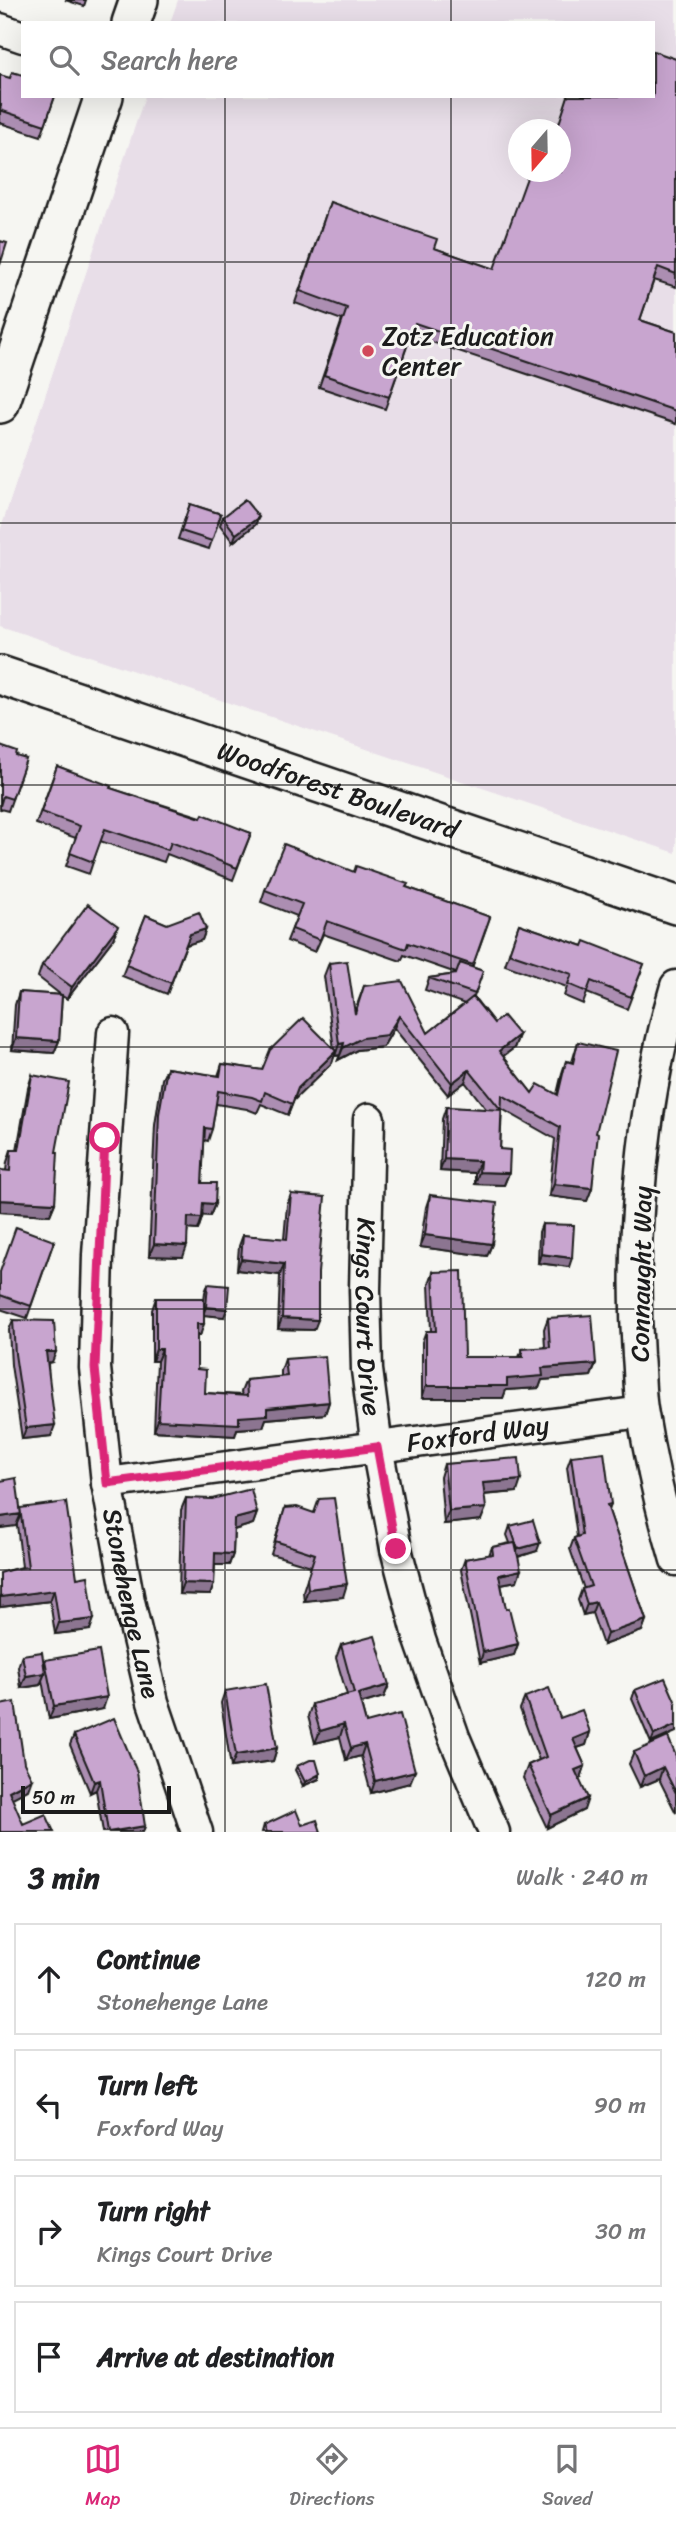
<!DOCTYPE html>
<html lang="en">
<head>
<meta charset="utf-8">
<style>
  :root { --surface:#fff; --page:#f6f6f6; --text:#202124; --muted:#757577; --line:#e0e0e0; --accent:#db2777 }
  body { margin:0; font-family:Sriracha,sans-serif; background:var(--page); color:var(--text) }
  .compass { position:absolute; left:508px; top:119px; width:63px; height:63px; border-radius:50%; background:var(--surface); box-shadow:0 7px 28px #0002; rotate:200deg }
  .scale { position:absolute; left:21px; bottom:18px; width:150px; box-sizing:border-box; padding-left:7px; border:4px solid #1c1c1c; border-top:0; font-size:19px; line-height:24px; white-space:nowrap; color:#1c1c1c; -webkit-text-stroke:5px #f6f6f2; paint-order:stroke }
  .stop { position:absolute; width:21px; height:21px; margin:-16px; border:5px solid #db2777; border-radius:50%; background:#fff }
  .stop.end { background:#db2777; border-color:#fff; box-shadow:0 2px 7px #0008 }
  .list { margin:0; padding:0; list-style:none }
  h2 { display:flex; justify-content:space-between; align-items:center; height:91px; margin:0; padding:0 28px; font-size:30px }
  h2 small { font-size:23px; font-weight:400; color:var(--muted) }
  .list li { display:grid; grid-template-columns:46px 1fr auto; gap:21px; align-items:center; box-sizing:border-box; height:112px; margin:0 14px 14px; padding:0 14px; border:2px solid var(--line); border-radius:0px }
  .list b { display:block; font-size:26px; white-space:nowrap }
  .list p { margin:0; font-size:23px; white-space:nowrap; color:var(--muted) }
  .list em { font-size:23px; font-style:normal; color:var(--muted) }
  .icon { flex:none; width:38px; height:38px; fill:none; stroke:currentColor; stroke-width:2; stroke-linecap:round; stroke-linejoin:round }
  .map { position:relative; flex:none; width:676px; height:1832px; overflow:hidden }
  .search { position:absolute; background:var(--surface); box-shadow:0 7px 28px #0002; left:21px; right:21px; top:21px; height:77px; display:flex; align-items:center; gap:18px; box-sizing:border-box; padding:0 24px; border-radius:0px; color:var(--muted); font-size:26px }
  .sheet { height:595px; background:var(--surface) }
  nav { display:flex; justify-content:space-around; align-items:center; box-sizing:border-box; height:98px; border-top:2px solid var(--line); background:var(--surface); font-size:19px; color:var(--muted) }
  nav a { display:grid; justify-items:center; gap:4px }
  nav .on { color:var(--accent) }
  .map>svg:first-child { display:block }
</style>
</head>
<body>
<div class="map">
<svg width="676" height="1832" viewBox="0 0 676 1832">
  <rect width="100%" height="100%" fill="#f6f6f2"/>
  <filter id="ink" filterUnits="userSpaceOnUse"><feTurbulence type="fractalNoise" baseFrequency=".0143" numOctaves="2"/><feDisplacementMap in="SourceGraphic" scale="14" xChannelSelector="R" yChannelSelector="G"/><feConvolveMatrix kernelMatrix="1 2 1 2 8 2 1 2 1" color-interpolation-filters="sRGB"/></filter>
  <g filter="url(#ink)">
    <!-- built -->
    <path fill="#e8dee8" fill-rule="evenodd" d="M178,0H676V853L0,626V531L145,96H653V23H170ZM518,130H560V172H518Z"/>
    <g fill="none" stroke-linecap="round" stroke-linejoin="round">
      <defs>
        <g id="minor">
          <path d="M0,29L23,37"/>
          <path d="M676,986C642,1100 630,1238 638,1356C640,1375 639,1396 643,1415C651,1464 662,1513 676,1560"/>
          <path id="s1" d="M113,1033L98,1255L95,1368L107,1483L129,1601L153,1702L197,1832"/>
          <path id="s2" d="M369,1119L365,1290L367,1370L377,1447L396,1549L420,1640L454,1737L494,1832"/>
          <path id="s3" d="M107,1483L642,1412"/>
        </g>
        <g id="major">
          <path d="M131,23L139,0"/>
          <path d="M0,404L104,96"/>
          <path id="s4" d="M0,675L676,905"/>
        </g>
      </defs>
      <!-- minor casing -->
      <use href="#minor" stroke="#1c1c1c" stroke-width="35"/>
      <!-- major casing -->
      <use href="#major" stroke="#1c1c1c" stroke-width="42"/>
      <!-- minor -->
      <use href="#minor" stroke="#f6f6f2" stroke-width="30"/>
      <!-- major -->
      <use href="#major" stroke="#f6f6f2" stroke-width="37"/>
    </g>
    <!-- wall -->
    <path fill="#ac8eb2" stroke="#1c1c1c" stroke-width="2" d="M65,0H86L84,6Z
      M676,59V287L654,280L640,320L676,332V424L411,335L385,409L319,387L342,320L295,303L330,202L434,248L494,269L561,172Z
      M0,75L55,96L41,136L0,123Z
      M190,504L221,514L209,549L178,539Z
      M223,517L255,525L233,542L220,525Z
      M0,746L16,756L26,759L8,811L0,809Z
      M57,766L110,788L251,833L233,880L167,854L164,862L100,841L89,874L66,866L76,838L36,824Z
      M354,872L406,887L490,917L472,967L483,971L474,997L494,1023L519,1035L514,1048L503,1056L532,1093L557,1094L562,1073L566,1061L572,1062L578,1042L596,1133L592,1188L587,1201L549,1196L555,1139L502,1109L500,1149L509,1173L504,1185L475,1184V1173L440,1171L442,1119L446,1107L486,1109L465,1082L448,1095L394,1028L383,1047L357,1050L338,1060L340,1055L335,1056V1054L332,1063L294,1100L288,1115L261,1104L257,1113L247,1109L216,1104L212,1129L208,1141L204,1140L202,1183L215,1204L210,1216L203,1215L198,1230L188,1229L183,1257L149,1256L155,1125L162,1079L167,1068L218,1076L222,1064L262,1070L334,1049L324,976L329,963L354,1013L364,986L428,1033L465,1004L425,990L429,978L456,974V973L404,955L401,961L323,934L315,952L287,941L297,916L261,902L265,890Z
      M146,915L167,924L206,929L202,940L186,945L167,994L122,976Z
      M519,924L583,946L644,964L627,1009L587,993L583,1004L564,996L567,987L505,965Z
      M113,939L67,999L62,996L59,1041L54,1053L12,1050L15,1005L19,992L61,995L38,977L42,965Z
      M32,1075L56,1152L55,1203L50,1215L0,1212V1170L6,1171L7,1162L11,1150H17L28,1088Z
      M291,1194L318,1273L314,1330L278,1329L280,1275L237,1270L239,1246L243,1235L284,1239L287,1205Z
      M430,1195L492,1244L487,1256L420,1247L426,1207Z
      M542,1224L569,1267L538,1263L539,1232Z
      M54,1241L27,1318L0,1309V1272Z
      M433,1272L464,1357H519L522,1349L545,1348L544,1329L548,1318L596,1364L591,1376L542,1380L539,1388L506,1390L503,1398H422V1342L426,1331H431L429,1284Z
      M208,1284L224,1317L204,1315L200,1336H197V1369L205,1393L242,1395L241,1392L246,1380L281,1377V1371L285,1359L329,1402L325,1414L266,1419L263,1427L237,1429L235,1436L154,1431L157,1361H152V1310L156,1298L204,1300L205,1292Z
      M13,1320L52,1362L48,1363L51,1436L22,1439L11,1365L9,1330Z
      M571,1456L611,1504L609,1511L646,1620L642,1631L603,1645L592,1613L583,1615L578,1600L582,1589H584L570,1549L574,1538L577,1537L567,1467Z
      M444,1464L517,1492L484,1495L481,1520L444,1524L440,1477Z
      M0,1481L20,1508L77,1578L90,1630L55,1634L50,1601L0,1607V1573L22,1567L17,1525L0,1528Z
      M186,1498L257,1513L253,1524L234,1530L233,1554L229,1565H215L214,1584L210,1595L179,1594L181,1510Z
      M285,1508L343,1597L304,1601L303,1591L311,1566L271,1554Z
      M510,1526L537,1551L518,1557L517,1581L501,1584L506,1609L518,1644L514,1655L480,1663L461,1570L465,1559L489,1555L492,1547L510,1543L507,1535Z
      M341,1645L389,1685L384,1697L361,1704L366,1723L410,1783L371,1793L361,1756L346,1760L340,1737L315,1743L308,1716L312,1704L347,1695L336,1658Z
      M22,1655L44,1665L45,1660L103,1709L49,1719L42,1680L40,1685L21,1688L18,1667Z
      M635,1690L676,1703L651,1743L632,1699Z
      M225,1691L277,1748L273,1761L231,1767L221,1703Z
      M525,1697L560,1718L590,1732L586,1745L577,1748L585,1766L581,1778L579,1779L584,1810L547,1828L523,1778L528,1765L539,1760L520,1709Z
      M74,1735L145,1826L143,1832H103L96,1790L90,1793L70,1745Z
      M634,1752L676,1756V1813L659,1779L640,1787L629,1764Z
      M297,1766L319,1779L303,1786L295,1770Z
      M264,1825H302L321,1832H262Z"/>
    <!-- shaded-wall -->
    <path fill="#8c7491" stroke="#1c1c1c" stroke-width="2" d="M259,517L255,525L233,542L236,534Z
      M118,926L113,939L67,999L72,987Z
      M206,929L202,940L186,945L167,994L190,934Z
      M399,1016L394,1028L383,1047L357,1050L338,1060L343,1048Z
      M519,1035L514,1048L494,1063L499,1051Z
      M16,1038L59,1041L54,1053L12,1050Z
      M344,1043L340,1055L335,1056L339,1044Z
      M336,1051L332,1063L294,1100L288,1115L298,1088Z
      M469,1070L465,1082L448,1095L452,1083Z
      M444,1159L480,1161L475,1173L440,1171Z
      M479,1172L509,1173L504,1185L475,1184Z
      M554,1184L592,1188L587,1201L549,1196Z
      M0,1200L55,1203L50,1215L0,1212Z
      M203,1203L215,1204L210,1216L199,1215Z
      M188,1217L202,1218L198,1230L184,1229Z
      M425,1235L492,1244L487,1256L420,1247Z
      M154,1244L187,1246L183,1257L149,1256Z
      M541,1254L572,1258L569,1267L538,1263Z
      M241,1259L284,1264L280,1275L237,1270Z
      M206,1307L227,1309L224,1317L203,1315Z
      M282,1318L318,1320L314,1330L278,1329Z
      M197,1324H204L200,1336H192Z
      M156,1349H162L157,1361H152Z
      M46,1352H56L52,1362L43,1363Z
      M596,1364L591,1376L542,1380L539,1388L506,1390L503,1398H422L426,1386L507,1379L542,1368Z
      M329,1402L325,1414L266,1419L263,1427L237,1429L235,1436L154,1431L158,1420Z
      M55,1425L51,1436L22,1439L26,1428Z
      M521,1480L517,1492L479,1495L483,1483Z
      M486,1508L481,1520L444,1524L449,1511Z
      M257,1513L253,1524L230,1531L234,1519Z
      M21,1514L16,1526L0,1528V1517Z
      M540,1543L537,1551L514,1558L518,1549Z
      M215,1553L233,1554L229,1565H211Z
      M521,1570L517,1581L495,1585L499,1575Z
      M183,1583L214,1584L210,1595L179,1594Z
      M347,1584L343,1597L304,1601L308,1589Z
      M54,1590L50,1601L0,1607V1597Z
      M596,1602L592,1613L583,1615L587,1604Z
      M94,1619L90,1630L55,1634L59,1623Z
      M646,1620L642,1631L603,1645L607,1634Z
      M518,1644L514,1655L480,1663L483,1652Z
      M45,1673L40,1685L21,1688L26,1676Z
      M389,1685L384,1697L353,1706L358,1694Z
      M107,1697L103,1709L49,1719L54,1706Z
      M344,1724L340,1737L315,1743L320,1731Z
      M676,1725V1732L651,1743L654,1735Z
      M590,1732L586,1745L568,1751L573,1739Z
      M365,1744L361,1756L346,1760L351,1748Z
      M277,1748L273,1761L231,1767L236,1755Z
      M585,1766L581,1778L571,1782L575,1770Z
      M663,1767L659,1779L640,1787L644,1776Z
      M415,1771L410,1783L371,1793L375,1781Z
      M320,1774L319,1779L303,1786L305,1782Z
      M32,1779L28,1790L5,1802L9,1791Z
      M100,1780L96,1790L90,1793L94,1782Z
      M588,1798L584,1810L547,1828L551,1815Z
      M145,1826L143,1832H108Z"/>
    <!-- building -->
    <path fill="#c8a5cf" stroke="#1c1c1c" stroke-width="2" d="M653,51L676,59V274L658,267L640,320L676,332V411L415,323L389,397L324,375L347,308L300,291L330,202L437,239L434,248L494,269L529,172H561V130H557L568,96H653Z
      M12,72L23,75V96H55L45,125L0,110L1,105H0V75L10,78Z
      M0,241L7,243L0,265Z
      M245,500L259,517L236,534L223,517Z
      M190,504L221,514L212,541L181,531Z
      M0,746L17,752L16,756L26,759L12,799L3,796L0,806Z
      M57,766L111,786L110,788L201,818L203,814L251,833L237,868L171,842L168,850L105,829L93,862L70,853L80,826L41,812Z
      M284,844L354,872L356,866L408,884L406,887L490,917L473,965L408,943L406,949L327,921L320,940L292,929L302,904L265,890Z
      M88,904L118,926L72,987L42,965Z
      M199,912L206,929L190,934L171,983L126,965L146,915L167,924Z
      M519,924L583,946L585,941L644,964L631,997L591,981L587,992L568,984L572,974L509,953Z
      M347,961L355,1014L364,986L402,981L428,1033L473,997L494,1023L503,1016L519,1035L499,1051L532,1093L538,1084L558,1095L566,1061L573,1063L578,1042L616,1051L596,1133L598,1134L592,1188L554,1184L560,1127L502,1095L500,1149L510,1150L509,1173L479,1172L480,1161L444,1159L446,1107L501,1110L469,1070L452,1083L399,1016L387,1035L362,1038L343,1048L344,1043L339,1044L329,963Z
      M460,963L483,971L475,994L429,978L456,974Z
      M19,992L62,995L59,1041L16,1038Z
      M303,1018L336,1051L298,1088L292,1104L265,1092L262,1101L252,1097L218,1091L212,1129L205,1128L202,1183H216L215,1204L203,1203L202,1218L188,1217L187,1246L154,1244L159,1114L167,1068L220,1076L222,1064L262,1070L270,1050Z
      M32,1075L69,1082L56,1152H58L55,1203L0,1200V1170L10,1171L11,1150H19Z
      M291,1194L325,1197L318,1273V1320L282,1318L284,1264L241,1259L243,1235L287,1239Z
      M430,1195L497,1203L492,1244L425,1235Z
      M542,1224L574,1225L572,1258L541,1254Z
      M16,1227L54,1241L31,1306L0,1295V1272Z
      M462,1271L464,1357H523L522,1349L550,1347L548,1318L592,1315L596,1364L542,1368L543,1376L507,1379V1386H426V1331H436L433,1272Z
      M208,1284L229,1286L227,1309L206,1307Z
      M156,1298H204V1324H197V1369L206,1370L205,1393L247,1396L246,1380L287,1376L285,1359L325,1356L329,1402L267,1408V1415L239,1417V1424L158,1420L162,1349H156Z
      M13,1320L54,1321L56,1352H46L55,1425L26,1428L15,1354Z
      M604,1452L611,1504L607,1505L646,1620L607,1634L596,1602L587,1604L582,1589L591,1586L574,1538L582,1535L571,1456Z
      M519,1458L521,1480L483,1483L486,1508L449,1511L444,1464Z
      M16,1478L21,1514L0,1517V1481Z
      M251,1489L257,1513L234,1519L233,1554L215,1553L214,1584L183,1583L186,1498L212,1499Z
      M334,1498L347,1584L308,1589L307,1579L315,1554L275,1541L285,1508L297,1507L314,1513L319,1499Z
      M66,1502L77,1578L88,1576L94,1619L59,1623L54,1590L0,1597V1573L13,1569L28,1567L20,1508Z
      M533,1520L540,1543L518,1549L510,1526Z
      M515,1543L521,1570L499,1575L506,1609L509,1608L518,1644L483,1652L465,1559L493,1554L492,1547Z
      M375,1636L389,1685L358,1694L366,1723L400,1714L415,1771L375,1781L365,1744L351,1748L344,1724L320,1731L312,1704L354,1693L341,1645Z
      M99,1651L107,1697L54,1706L45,1660Z
      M42,1652L45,1673L26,1676L22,1655Z
      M665,1678L676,1703V1725L654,1735L635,1690Z
      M266,1684L277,1748L236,1755L225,1691Z
      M549,1688L560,1718L582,1710L590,1732L573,1739L585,1766L575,1770L588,1798L551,1815L528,1765L546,1757L525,1697Z
      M15,1702L24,1763L32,1779L9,1791L23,1824L46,1814L54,1832H0V1705Z
      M114,1718L137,1772L145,1826L108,1832L100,1780L94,1782L74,1735Z
      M668,1737L676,1756V1793L663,1767L644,1776L634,1752Z
      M310,1760H316L320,1774L305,1782L297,1766Z
      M296,1810L302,1825L317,1820L321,1832H267L264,1825Z"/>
  </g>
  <g fill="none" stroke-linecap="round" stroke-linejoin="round" filter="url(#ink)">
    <!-- route -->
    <path stroke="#db2777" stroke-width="9" d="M105,1138L95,1368L107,1483L377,1447L396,1549"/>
  </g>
  <!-- grid -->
  <path fill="none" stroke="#1c1c1c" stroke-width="2" stroke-opacity="0.55" d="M225,0V23M451,0V23M225,96V1832M451,96V1832M0,262H676M0,523H676M0,785H676M0,1047H676M0,1309H676M0,1570H676"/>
  <!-- markers -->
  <circle fill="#d1495b" stroke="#f6f6f2" stroke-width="2.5" cx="368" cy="351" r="7"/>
  <g text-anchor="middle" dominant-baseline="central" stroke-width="6" stroke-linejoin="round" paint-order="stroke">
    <!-- poi labels -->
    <g font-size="26" fill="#1c1c1c" stroke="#f6f6f2" text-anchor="start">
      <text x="382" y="336">Zotz Education<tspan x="382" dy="30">Center</tspan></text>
    </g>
    <!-- street labels -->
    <g font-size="26" fill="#1c1c1c" stroke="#f6f6f2">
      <text stroke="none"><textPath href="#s4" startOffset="357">Woodforest Boulevard</textPath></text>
      <text transform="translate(641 1274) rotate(-89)">Connaught Way</text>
      <text stroke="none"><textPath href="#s2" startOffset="198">Kings Court Drive</textPath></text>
      <text stroke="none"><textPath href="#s3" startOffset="374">Foxford Way</textPath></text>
      <text stroke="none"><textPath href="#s1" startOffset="574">Stonehenge Lane</textPath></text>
    </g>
  </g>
</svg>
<svg class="compass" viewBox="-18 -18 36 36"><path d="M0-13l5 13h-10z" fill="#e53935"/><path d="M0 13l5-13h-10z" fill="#757577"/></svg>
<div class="scale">50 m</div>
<div class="stop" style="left:105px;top:1138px"></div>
<div class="stop end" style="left:396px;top:1549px"></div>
<div class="search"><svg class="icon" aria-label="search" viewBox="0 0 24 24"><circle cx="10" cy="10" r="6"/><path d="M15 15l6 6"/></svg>Search here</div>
</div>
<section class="sheet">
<h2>3 min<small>Walk · 240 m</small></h2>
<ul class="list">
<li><svg class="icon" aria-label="ahead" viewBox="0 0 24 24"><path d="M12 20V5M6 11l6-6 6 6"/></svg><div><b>Continue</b><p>Stonehenge Lane</p></div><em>120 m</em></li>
<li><svg class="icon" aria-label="left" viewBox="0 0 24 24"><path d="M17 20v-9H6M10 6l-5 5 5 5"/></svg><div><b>Turn left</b><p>Foxford Way</p></div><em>90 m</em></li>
<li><svg class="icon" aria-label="right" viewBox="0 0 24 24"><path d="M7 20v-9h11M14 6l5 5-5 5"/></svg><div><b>Turn right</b><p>Kings Court Drive</p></div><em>30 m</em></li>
<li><svg class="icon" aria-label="arrive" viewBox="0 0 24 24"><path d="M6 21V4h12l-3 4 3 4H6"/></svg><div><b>Arrive at destination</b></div></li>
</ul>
</section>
<nav>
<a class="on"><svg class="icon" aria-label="map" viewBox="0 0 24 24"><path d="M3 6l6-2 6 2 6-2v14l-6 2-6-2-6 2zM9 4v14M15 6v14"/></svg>Map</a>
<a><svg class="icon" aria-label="directions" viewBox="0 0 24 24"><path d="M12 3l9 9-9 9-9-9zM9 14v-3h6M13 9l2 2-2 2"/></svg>Directions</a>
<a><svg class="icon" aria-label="saved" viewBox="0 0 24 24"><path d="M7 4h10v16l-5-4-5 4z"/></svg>Saved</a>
</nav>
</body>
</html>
